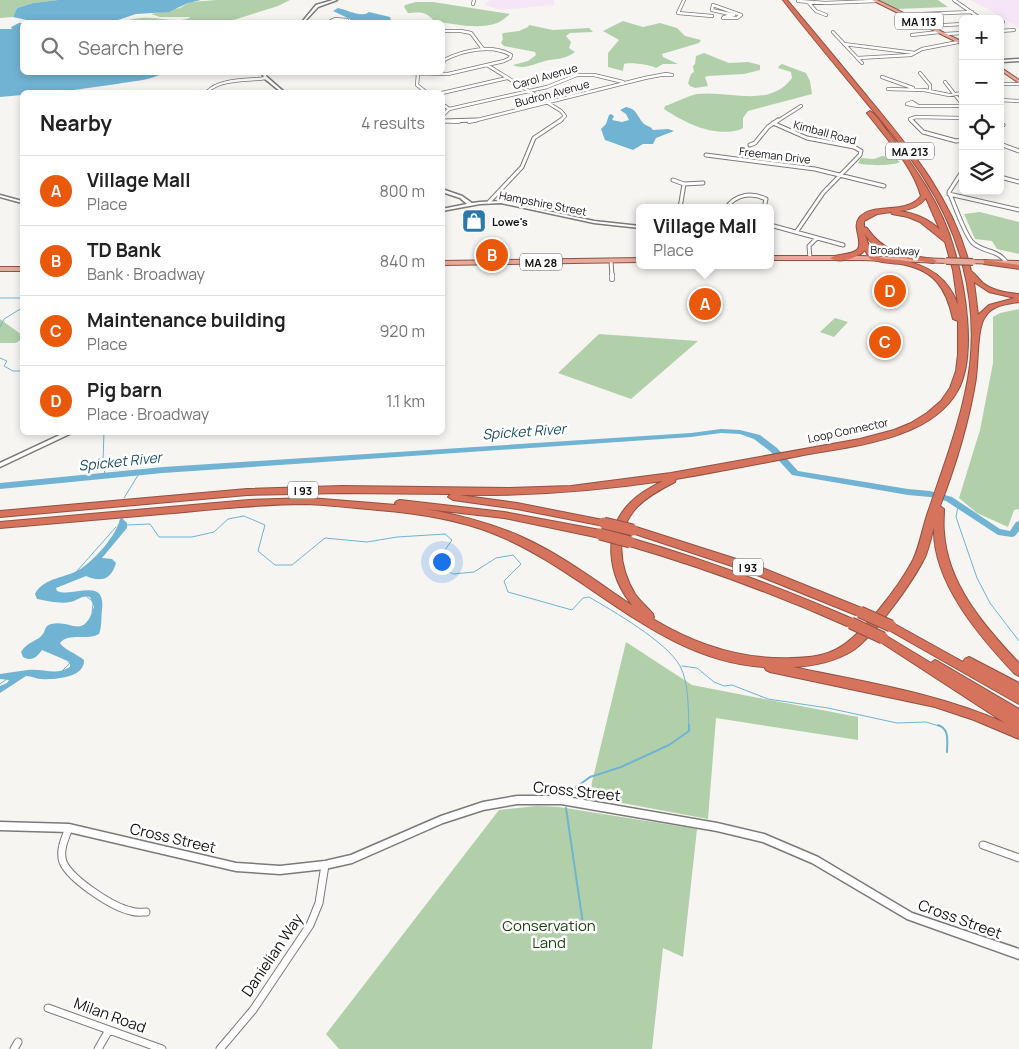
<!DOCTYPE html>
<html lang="en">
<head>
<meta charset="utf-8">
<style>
  :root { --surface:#fff; --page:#f2f2f2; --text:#222; --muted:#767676; --line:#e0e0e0; --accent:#ea580c }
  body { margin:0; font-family:Manrope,sans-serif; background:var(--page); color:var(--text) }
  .controls { position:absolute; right:15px; top:15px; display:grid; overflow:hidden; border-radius:8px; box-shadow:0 2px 8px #0003 }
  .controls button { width:45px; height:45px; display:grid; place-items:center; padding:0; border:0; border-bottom:1px solid var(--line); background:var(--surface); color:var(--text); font:25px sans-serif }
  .you { position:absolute; left:441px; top:561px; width:18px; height:18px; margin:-12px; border:4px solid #fff; border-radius:50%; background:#1a73e8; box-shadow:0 0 0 8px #1a73e833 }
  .badge { display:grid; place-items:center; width:32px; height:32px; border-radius:50%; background:var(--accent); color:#fff; font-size:16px; font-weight:700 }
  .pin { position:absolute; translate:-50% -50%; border:2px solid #fff; box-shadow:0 1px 5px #0006 }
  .popup { position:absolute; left:636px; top:204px; width:138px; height:65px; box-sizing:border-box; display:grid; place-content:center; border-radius:8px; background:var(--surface); filter:drop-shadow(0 1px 4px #0005); font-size:16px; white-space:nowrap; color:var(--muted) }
  .popup b { font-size:19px; color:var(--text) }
  .popup::after { content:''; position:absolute; left:50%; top:100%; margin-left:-10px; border:10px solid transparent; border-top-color:var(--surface) }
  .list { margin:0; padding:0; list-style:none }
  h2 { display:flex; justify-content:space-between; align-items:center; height:65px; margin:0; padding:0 20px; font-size:21px }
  h2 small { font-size:16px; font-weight:400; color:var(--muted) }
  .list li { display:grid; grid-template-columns:32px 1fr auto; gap:15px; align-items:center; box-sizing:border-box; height:70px; padding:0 20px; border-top:1px solid var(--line) }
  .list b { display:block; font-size:19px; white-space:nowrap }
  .list p { margin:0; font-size:16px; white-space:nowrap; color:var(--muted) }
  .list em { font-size:16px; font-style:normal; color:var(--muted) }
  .icon { flex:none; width:28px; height:28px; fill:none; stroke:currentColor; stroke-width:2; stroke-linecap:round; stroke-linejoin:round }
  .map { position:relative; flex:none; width:1019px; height:1049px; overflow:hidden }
  .search { position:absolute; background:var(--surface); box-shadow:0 2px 8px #0003; left:20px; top:20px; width:425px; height:55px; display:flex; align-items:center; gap:12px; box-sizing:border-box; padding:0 18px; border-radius:8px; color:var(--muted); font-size:19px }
  .panel { position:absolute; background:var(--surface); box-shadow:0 2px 8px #0003; left:20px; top:90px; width:425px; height:345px; border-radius:8px }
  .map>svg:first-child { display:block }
</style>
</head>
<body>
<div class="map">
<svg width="1019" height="1049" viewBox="0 0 1019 1049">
  <rect width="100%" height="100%" fill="#f7f5f2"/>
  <!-- education -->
  <path fill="#f6e5f6" d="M490,0H554V5L499,10L486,5L485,3Z
    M970,0H1019V28L988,9Z"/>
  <!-- green -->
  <path fill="#b1d0aa" d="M0,0H58L33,3L17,8L13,17L0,18Z
    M217,0H290L278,6L227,22H124C148,11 175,26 191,17H160L151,14L180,8L190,2Z
    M877,0H938L948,7L896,9Z
    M416,2H433L510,14C506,17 501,22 497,23C479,30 453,24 434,21C426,11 420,12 408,13L404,7L405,5Z
    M623,21L643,27L660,23L677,28L685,36L701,40L699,43L662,54L663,57L678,64H663L656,68C651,65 631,62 624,64L623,71L608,67V53L619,40L603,31Z
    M529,25L553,30L589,28L593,32L570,33L566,36L571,42L569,48L575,52C565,60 557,58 545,61C534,64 524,70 513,65L528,61L536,55L535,52L504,46L501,43L503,39L502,35L503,33L519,31L528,27Z
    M704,53L729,63L748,62L760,65V70L744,74L708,76L705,77L708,86L695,88L690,86L688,83L691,74L694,72L693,66L695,64L696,56Z
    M782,64L806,73L810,81L812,94L748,111L743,118V128L739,130C713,137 685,123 664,109L665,106C672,104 690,95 697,94C729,90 769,109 792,78L791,72L778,68L779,66Z
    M882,156L894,157L900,162C893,166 865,166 858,163L861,158L874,159Z
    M980,212L1019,222V254L997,249L992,241L975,239L964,214Z
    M1019,309V509L1014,510L1008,527L977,513L959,498L980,430L993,363V317L1000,313Z
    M835,318L848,322L834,337L820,332Z
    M0,319L22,335V339L16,343H0Z
    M599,334L698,341L631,399L558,373Z
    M626,642L692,685L858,717V740L716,718L708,819L590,797L592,782Z
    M537,806L559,807L697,829L683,957L663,948L652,1049H339L326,1034L499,810Z"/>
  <!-- water -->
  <path fill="#70b3d2" d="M58,0H201L188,3L169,12L136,14L112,22H29L31,21L13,17L17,8L33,3Z
    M338,8C347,10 362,18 369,12L390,17L391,21L395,22H351L350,19L333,11Z
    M19,23H22V72L162,73C151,81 130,81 117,84L59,92H22V95L0,97V29H12L11,27Z
    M626,107C637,109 637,116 643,123C647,127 650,125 653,130L668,129L674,131L656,138L653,144H643L633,150L605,140L601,129L606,124L609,115L611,114L614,116L612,120L622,122L629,120L626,114L620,110Z
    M122,518L127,523V528L102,558L112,559L116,563C111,581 100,582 86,576L56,588L57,591C74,598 106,576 102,610C101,618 102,627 99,634C88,641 68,632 60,643C63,649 77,654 84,660C85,678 54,680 41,679C36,679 32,676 26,676L0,693V686L7,683L9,680L0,679V674C9,673 18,671 28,670C43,668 56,676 70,667V662L42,650C37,657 32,662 23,657L21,652C28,641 38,641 42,635C46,631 44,626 51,624C72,619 83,641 94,607L90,597C80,595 78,601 70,602C61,604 47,601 37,599L35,594C43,577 68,578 82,568C96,558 116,536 120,519Z"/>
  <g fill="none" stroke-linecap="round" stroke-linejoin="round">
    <!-- stream-far1 -->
    <path stroke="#70b3d2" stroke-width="1" d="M0,298H22
      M0,327L4,319L22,308
      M0,358L7,361L4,366L13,371H22
      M104,432L103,461L105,475
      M124,498L140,472
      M958,506L956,517L977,578L990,603L1019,641
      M127,525L150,524L159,537H192L214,532L228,519L244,516L265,525L258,551L275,565H292L325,538L367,542L397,537L445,534L452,540L436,563L453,574L474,572L496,558L513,555L521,564L504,581L508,592L572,610L583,598L589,597C613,611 667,642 680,666C689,683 688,708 689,727
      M77,571L116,527
      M85,595L92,601
      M92,613L93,604
      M682,666L697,668L714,682L724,686L732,685L768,699L828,708L897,723L926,722L942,727
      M62,671L70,663L68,662
      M0,684L7,679"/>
    <!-- stream -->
    <path stroke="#70b3d2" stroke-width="2" d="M938,725C950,729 947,741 947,752
      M568,793L590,777L621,767L669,745L689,731V725
      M566,808L583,924"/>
    <!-- river -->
    <path fill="#70b3d2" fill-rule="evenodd" d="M721,429L740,430L760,435L777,448L798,471L908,489L930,491L952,497L1000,529L1010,531L1016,522L1019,521V531L1015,536L1012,537L998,535L946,501L930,497L908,495L792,475L771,452L754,439L740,434L721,433L691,437L163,473L0,489V483L163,467L691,433Z"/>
    <defs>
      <path id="minor-far3" d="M684,0L678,13L712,16
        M954,0L981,19
        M798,1L825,3L876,1
        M808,2L816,11L826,15
        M473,4L474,0
        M928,14H921L972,12
        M723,18H737L741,15L713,5L712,10L734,15L724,17
        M329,22L335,19L347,20V22
        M1000,22H1003
        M928,26L963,24
        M442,31H461L471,33L483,49
        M1000,31L1014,30
        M833,32L862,63
        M944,34L963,33
        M912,35L939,32
        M844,44L915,53
        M858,58L911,55L922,49L958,42
        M487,65L561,111L565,116L559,122
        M963,65L961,66L963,69
        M250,72L263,73
        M409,73L448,74L504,61L510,58L511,55C492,44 463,50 444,60L442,67
        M920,73L930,85V91
        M418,74L417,85L426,92
        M882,77L913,88
        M945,82L963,105
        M1000,84H1019
        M888,89L924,90L949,95L963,93
        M207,92C220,78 248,81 266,78
        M442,93L507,78
        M1000,100L1019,101
        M912,102L918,106L907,104Z
        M442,104L449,109
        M918,106H963
        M442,116L449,109L547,87L577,75H594L623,82
        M442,121L459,122
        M469,122L645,78L666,74L672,75H665
        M776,122L801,106
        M913,122L910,119L916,117L963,118"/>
      <path id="minor-far2" d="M911,120L923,132L956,141L963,140
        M442,121L477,120
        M773,123L807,138L854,147L861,151L860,155L823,193L797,231
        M1000,123L1003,125L1000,127
        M1000,144L1019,151
        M750,145L755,143L768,127L778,120
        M706,155L815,169L884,186
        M963,170L949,192C954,203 965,236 973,243C984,253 998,249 1007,263
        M1000,177L1019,182
        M673,180L684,184L703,183
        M949,194L1019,210
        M489,202L522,167L534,138L561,120
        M680,208L684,184
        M726,208C736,194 751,192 766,199L764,208
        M770,225L843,245
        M810,258L809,246L817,238
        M611,261L612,276"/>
      <path id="minor-far1" d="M612,275V279"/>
      <path id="minor" d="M69,828C65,838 59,851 63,862C70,879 112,907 131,911C136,913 141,912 146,912
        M983,845L1019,858
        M48,1008L162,1049
        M14,1049L18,1042
        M98,1049L109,1030
        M220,1049L253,1010L310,925L319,903L325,865"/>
      <path id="tertiary" d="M333,0H337L318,7L304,22H302L316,5Z
        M1019,59V61L1002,62L1000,61L1002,60Z
        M261,72H264L267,77L283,91V92H281L265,79Z
        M442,189L462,196L472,203L480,202L501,201L594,221L640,226V228L594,223L501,203L480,204L442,211V209L467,204L460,198L442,192Z
        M0,195L22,201V203L0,197Z
        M66,432H74L0,467V463Z
        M517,796H561L717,823L764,834L818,857L912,913L1019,949V959L907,919L812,863L763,842L717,831L561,804H517L483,810L443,823L352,863L325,869L280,874L236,871L69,832L0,830V822L69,824L236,863L280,866L325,861L351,855L441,816L483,802Z"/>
      <path id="primary" d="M872,0H877L963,42V45Z
        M1000,60H1004V61L1000,62Z
        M1000,67L1019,80V83L1000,70Z
        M770,256H861L946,259L949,261L946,263L861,260H770Z
        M640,258V262L442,265V261Z
        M973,260L1019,261V265L971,263L970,262Z
        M0,267H22V271H0Z"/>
      <path id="motorway" d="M783,0H787C813,31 839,62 865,94C910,148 955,201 971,271C976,274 978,279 983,283C993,291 1006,293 1019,294V302C1007,304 992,305 985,317C976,330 979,365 975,384C968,425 955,467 940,506L944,509C944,517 943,525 944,532C947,584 985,627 1019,663V676L1015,674C980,637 932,582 934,527C931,537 929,548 925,557C914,580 873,638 852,651C834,662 813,666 793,667C864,682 938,693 1005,723L879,641L877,638L879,635L883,634L931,663L935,660L939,662L1019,709V739L974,720L935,707L770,672L766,670L764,667C658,661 587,570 492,533C456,519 416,513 378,510C354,508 330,505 306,504C261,504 217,509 173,513C115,518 58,523 0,528V522L249,500L310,498L396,505L395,503L397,501L400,500L504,512L600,530L605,534L600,538L504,518L426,509C459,515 491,523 522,537C562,555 597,582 633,606C608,577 601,531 631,502C640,493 651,487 663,481C595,491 528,496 459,495L517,503L608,521L609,523L604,526L517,509L453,500L448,497L451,494L342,493L247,495L0,517V511L247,489L342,486L509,488L571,486L671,473L860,439L894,430L911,423L927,413L941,401L950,388L956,371L958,354V321L953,319C946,287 934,270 901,264C891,263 883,263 874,260L870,259L865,250C858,258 839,264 830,258C839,253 850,256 858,249C863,240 852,227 859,218C873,201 905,216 921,196C913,166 886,138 867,113L870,111C877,115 882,125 887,131C914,166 942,205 954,249C965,286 977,355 958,390C930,441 850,446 799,456C758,464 717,472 676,479L675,482C661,489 648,496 637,507C614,532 619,567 635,594C640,601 647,607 653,614L654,617L653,619C696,645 742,660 792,658C807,658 824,656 837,649C862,636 900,585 913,560C920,545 922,530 927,515C943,468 964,414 970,365C974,331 971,296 962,262C946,200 907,151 866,102C838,68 810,35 783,0ZM926,198L940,230C929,219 915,213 899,211C910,210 919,207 926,198ZM891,212L892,214L908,217L920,222L945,242L953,270L958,305C948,277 927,264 899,260C892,259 881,260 875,255C870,251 867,241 865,234C878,257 909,259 933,263L937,261L933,259C905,255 884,253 867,228L864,227V221L877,214ZM974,282L989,292L1015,298L989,305L978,315Z
        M984,260L1019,265V269L984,264Z
        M633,526L755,565L864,609L865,612L864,615H856L747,571L629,532L628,530Z
        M630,538C707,560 781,588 855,620L857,623L855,626H847C775,594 702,567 626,545L625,542Z
        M891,622L963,662L965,659L969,657L973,659L1019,683V693L1017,692L1019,693V704L887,629L885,626L887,623Z"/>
    </defs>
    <!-- minor-far3 casing -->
    <use href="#minor-far3" stroke="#7c7a78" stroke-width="4"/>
    <!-- minor-far2 casing -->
    <use href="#minor-far2" stroke="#7c7a78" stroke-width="5"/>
    <!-- minor-far1 casing -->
    <use href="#minor-far1" stroke="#7c7a78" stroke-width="6"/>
    <!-- minor casing -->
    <use href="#minor" stroke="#7c7a78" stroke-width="9"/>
    <!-- tertiary casing -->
    <use href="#tertiary" stroke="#7c7a78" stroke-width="3"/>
    <!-- primary casing -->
    <use href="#primary" stroke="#925142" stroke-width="2"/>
    <!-- motorway casing -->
    <use href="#motorway" stroke="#925142" stroke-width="2"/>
    <!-- minor-far3 -->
    <use href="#minor-far3" stroke="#fff" stroke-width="2.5"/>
    <!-- minor-far2 -->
    <use href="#minor-far2" stroke="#fff" stroke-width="3"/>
    <!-- minor-far1 -->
    <use href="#minor-far1" stroke="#fff" stroke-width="4.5"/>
    <!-- minor -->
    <use href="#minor" stroke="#fff" stroke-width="7"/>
    <!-- tertiary -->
    <use href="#tertiary" fill="#fff" fill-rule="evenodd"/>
    <!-- primary -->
    <use href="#primary" fill="#e6ab9d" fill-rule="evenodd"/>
    <!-- motorway -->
    <use href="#motorway" fill="#d6735c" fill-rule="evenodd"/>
    <defs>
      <path id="primary-bridge" d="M946,261L973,262"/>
      <path id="motorway-bridge" d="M604,523L633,530
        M600,534L630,542
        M860,612L891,626
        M851,623L883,638"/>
    </defs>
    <!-- primary-bridge casing -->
    <use href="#primary-bridge" stroke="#925142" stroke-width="8" stroke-linecap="butt"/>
    <!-- motorway-bridge casing -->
    <use href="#motorway-bridge" stroke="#925142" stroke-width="13" stroke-linecap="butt"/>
    <!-- primary-bridge -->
    <use href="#primary-bridge" stroke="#e6ab9d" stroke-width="5.5"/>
    <!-- motorway-bridge -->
    <use href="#motorway-bridge" stroke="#d6735c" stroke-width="11"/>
  </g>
  <!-- icons -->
  <defs>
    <symbol id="shop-square" viewBox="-11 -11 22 22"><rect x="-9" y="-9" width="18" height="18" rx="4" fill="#2c78ab" stroke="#fff"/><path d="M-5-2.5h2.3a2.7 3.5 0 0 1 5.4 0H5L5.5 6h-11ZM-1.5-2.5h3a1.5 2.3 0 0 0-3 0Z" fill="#fff"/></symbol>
  </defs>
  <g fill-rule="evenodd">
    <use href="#shop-square" x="460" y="207" width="28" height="28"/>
  </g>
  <g text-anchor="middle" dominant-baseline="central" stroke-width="5" stroke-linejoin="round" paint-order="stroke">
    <!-- shield labels -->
    <g fill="#fff" stroke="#5a5a59" stroke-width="1">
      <rect x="895" y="12.5" width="48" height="17" rx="4"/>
      <rect x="886" y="142.5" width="48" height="17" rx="4"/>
      <rect x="520" y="253.5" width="42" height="17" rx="4"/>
      <rect x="288" y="481.5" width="30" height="17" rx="4"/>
      <rect x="733" y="558.5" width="30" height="17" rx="4"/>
    </g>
    <g font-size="11" font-weight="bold" fill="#131312">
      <text x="919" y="21">MA 113</text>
      <text x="910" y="151">MA 213</text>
      <text x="541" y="262">MA 28</text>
      <text x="303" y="490">I 93</text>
      <text x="748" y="567">I 93</text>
    </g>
    <!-- far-street labels -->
    <g font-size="11" fill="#131312" stroke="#fff">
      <text transform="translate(545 76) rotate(-16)">Carol Avenue</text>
      <text transform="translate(552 93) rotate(-15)">Budron Avenue</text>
      <text transform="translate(825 132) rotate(15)">Kimball Road</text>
      <text transform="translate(775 155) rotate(7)">Freeman Drive</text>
      <text transform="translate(543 203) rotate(11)">Hampshire Street</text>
      <text transform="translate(895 250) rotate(2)">Broadway</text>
      <text transform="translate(848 430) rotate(-12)">Loop Connector</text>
    </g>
    <!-- far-poi labels -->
    <g font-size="11" font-weight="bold" fill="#131312" stroke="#fff" text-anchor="start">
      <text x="492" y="221">Lowe's</text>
    </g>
    <!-- water labels -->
    <g font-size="14" font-style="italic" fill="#174e64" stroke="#fff">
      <text transform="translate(524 431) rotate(-4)">Spicket River</text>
      <text transform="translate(120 461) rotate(-6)">Spicket River</text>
    </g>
    <!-- near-street labels -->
    <g font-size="15" fill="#131312" stroke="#fff">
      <text transform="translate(577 791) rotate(6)">Cross Street</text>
      <text transform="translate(173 838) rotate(13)">Cross Street</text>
      <text transform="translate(960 919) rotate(20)">Cross Street</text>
      <text transform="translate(272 955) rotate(-56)">Danielian Way</text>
      <text transform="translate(110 1015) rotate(20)">Milan Road</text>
    </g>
    <!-- near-park labels -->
    <g font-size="15" fill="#173e0c" stroke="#fff">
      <text x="549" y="925">Conservation<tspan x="549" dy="17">Land</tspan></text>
    </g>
  </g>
</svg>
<div class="controls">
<button>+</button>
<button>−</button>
<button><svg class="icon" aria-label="locate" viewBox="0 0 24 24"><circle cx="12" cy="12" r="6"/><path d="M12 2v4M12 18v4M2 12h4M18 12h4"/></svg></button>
<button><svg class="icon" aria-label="layers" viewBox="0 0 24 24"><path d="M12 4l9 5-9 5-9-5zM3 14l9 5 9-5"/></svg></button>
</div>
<div class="you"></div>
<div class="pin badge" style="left:705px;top:304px">A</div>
<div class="popup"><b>Village Mall</b>Place</div>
<div class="pin badge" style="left:492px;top:255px">B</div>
<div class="pin badge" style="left:885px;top:342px">C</div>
<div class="pin badge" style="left:890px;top:291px">D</div>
<div class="search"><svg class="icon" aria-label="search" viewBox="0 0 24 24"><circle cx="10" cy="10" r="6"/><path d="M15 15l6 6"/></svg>Search here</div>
<section class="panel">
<h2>Nearby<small>4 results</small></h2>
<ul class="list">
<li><span class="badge">A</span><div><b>Village Mall</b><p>Place</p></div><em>800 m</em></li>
<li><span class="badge">B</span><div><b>TD Bank</b><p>Bank · Broadway</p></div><em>840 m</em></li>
<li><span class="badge">C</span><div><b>Maintenance building</b><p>Place</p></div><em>920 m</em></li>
<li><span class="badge">D</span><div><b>Pig barn</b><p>Place · Broadway</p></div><em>1.1 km</em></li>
</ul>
</section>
</div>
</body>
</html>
